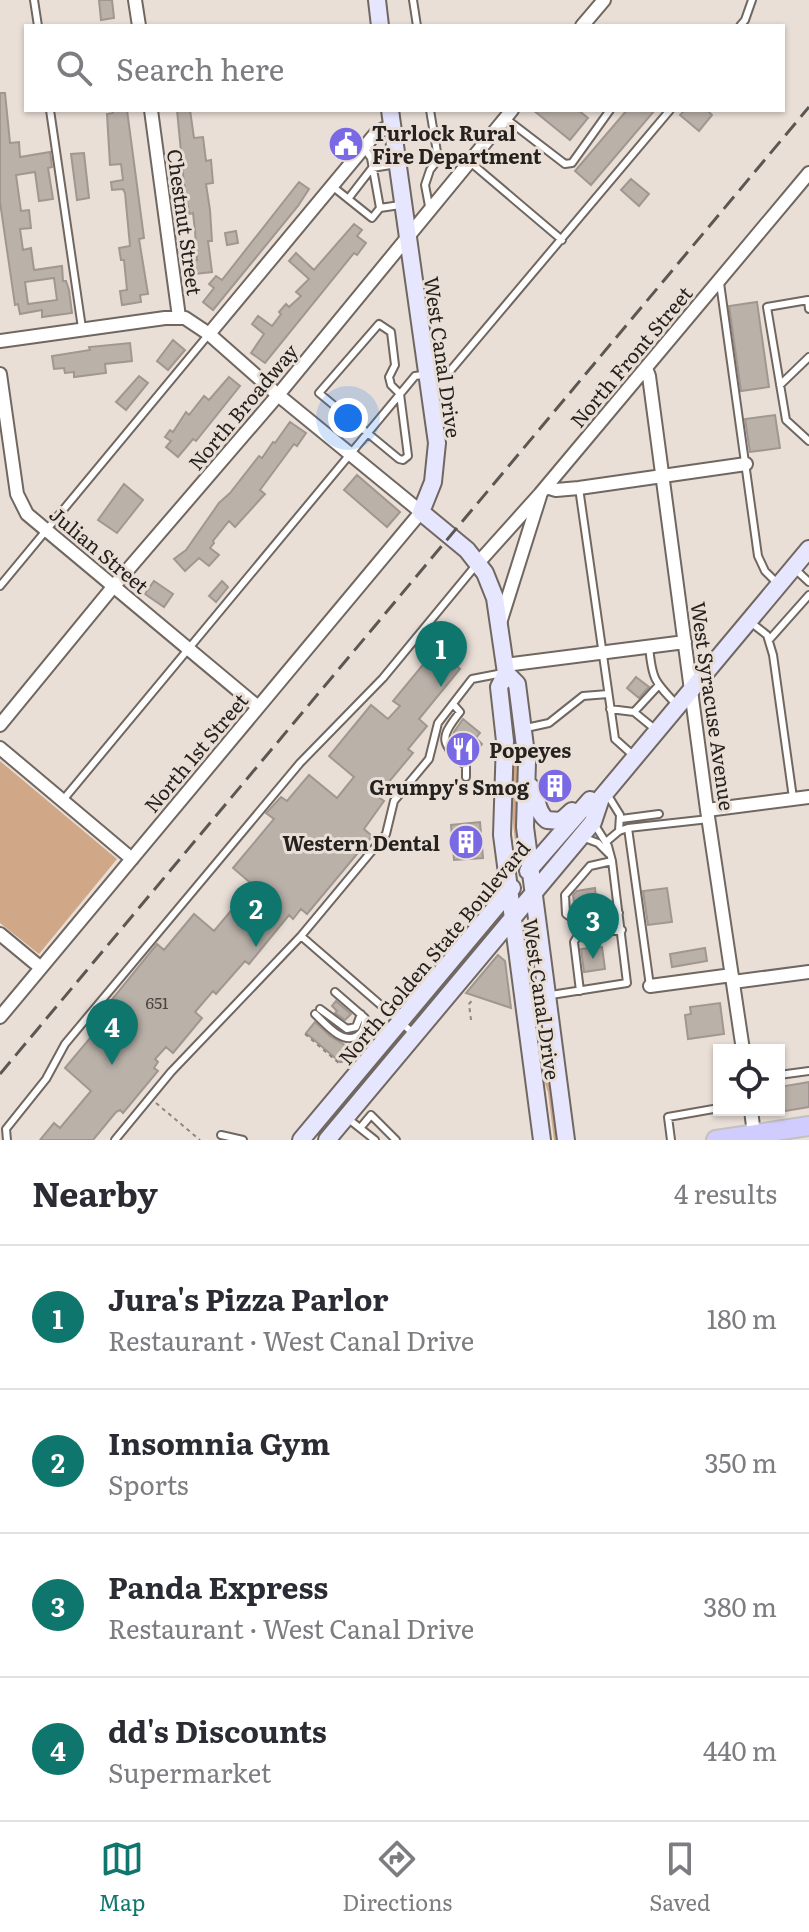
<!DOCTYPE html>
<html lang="en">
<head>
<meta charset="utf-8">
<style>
  :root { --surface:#fff; --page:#f2f2f3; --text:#2b2b33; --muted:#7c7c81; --line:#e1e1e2; --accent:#0f766e }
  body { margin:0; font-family:Literata,serif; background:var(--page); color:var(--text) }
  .controls { position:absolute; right:24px; bottom:24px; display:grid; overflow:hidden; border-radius:0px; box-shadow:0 2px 6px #0004 }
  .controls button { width:72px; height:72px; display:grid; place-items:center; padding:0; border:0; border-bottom:2px solid var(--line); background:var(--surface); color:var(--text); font:40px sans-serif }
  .you { position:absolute; left:348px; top:418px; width:28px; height:28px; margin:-20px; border:6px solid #fff; border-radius:50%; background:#1a73e8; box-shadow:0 0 0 12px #1a73e833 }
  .badge { display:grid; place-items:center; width:52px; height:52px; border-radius:50%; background:var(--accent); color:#fff; font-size:26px; font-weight:700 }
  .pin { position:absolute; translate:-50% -66px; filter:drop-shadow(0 2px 4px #0008) }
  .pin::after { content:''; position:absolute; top:42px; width:28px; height:24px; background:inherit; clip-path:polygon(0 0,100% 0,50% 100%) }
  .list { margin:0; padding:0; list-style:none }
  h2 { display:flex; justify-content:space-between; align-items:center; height:104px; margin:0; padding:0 32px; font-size:34px }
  h2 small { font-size:26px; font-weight:400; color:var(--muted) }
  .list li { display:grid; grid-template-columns:52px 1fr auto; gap:24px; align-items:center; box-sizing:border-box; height:144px; padding:0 32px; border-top:2px solid var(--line) }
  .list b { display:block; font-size:30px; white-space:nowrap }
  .list p { margin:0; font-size:26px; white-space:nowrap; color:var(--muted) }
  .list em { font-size:26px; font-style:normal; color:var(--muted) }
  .icon { flex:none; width:44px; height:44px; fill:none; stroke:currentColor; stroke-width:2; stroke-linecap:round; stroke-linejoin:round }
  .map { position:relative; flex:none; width:809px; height:1140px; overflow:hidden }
  .search { position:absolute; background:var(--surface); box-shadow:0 2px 6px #0004; left:24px; right:24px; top:24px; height:88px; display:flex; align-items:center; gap:20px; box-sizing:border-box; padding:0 28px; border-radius:0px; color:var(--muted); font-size:30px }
  .sheet { height:680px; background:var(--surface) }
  nav { display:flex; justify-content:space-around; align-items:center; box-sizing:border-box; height:112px; border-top:2px solid var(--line); background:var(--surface); font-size:22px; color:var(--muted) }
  nav a { display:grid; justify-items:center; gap:4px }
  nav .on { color:var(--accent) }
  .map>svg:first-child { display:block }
</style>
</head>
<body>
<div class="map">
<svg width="809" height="1140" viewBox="0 0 809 1140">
  <rect width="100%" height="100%" fill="#e9dfd7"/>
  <!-- green -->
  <path fill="#d0a887" d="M513,732L519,764L516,812L520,859C510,839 511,760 511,733Z
    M0,761L117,859L39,954L0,923Z
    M523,929L534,993L542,1016L559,1140H554L548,1092L540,1069Z"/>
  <!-- building -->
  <path fill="#bab1a9" stroke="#a19790" stroke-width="2" fill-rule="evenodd" d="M99,0H112L114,18L101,20Z
    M0,93H5L10,143L19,142L20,157L50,152L52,167L48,168L53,199L39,201L35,172L16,175L21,211L29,210L31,228L20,229L23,250L31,248L34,270L62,266L63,281H66L69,290L72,313L42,317V310L20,314L18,304L15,305L0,202ZM54,278L57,300L28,304L25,282Z
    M113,110H127L144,238L139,239L148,294L140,295L141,302L122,305L120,291L127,290L124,260H121L119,248L130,246L125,193L123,189L112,190L111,182L123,180L121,164L110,165L107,114L113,113Z
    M177,110H190L194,138L203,137L206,161L211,160L213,183L206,184L210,210L212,241H208L212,272L195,274L193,260H197L195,231L193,213L189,214L184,183Z
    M533,110H578L588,118L570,140Z
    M627,110H655L591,185L575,171Z
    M685,110H707L712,115L699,131L680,115Z
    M84,153L89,198L77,200L71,154Z
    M631,179L649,194L639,206L621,190Z
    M299,182L309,189L298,206L213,310L203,302L214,288L209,284L216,276L222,280Z
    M354,224L362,230L357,236L366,243L357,255L354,253L265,363L251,353L264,334L252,324L258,316L272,326L281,314L279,312L286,304L289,307L301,296L296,292L309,279L289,261L296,253L314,270Z
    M236,231L238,243L227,245L225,233Z
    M757,302L769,387L741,391L729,306Z
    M173,340L185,350L168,370L157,361Z
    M130,343L132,361L105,364L106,373L74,377V372L65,373L64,368L54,369L52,356L90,350L89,347Z
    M139,376L148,383L126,410L116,402Z
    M229,377L240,386L196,441L193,439L178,457L166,447L171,441L165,437L170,430L173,432L186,412L189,415L204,396L209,400Z
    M775,415L780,448L750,452L745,419Z
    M290,422L306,433L297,446L294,444L260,490L265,494L235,527L229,521L213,541L214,543L210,548L219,555L209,566L199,558L185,571L174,559L186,550L219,503L230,493L259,456L262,458L273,442L275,443Z
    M357,475L400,512L387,527L344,490Z
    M124,484L143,500L117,533L98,520Z
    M154,581L173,594L164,607L145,594Z
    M222,581L228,587L216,602L209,596Z
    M436,649L460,669L419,719L427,726L408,749L413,753L377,796L384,801L364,829L372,836L307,914L301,909L293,919L289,915L249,964L245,961L216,994L213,991L195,1012L202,1018L173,1053L166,1047L155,1059L158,1062L154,1068L158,1071L123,1113L120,1110L116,1112L93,1140H40L54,1123L60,1128L91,1091L65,1068L107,1018L101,1013L157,944L164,950L194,914L214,931L239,901L247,907L260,891L233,868L274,819L266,813L281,797L287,801L309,775L337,798L354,777L329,756L371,705L388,719L400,706L393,701Z
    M636,677L649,687L639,698L627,688Z
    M463,719L480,733L476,738L482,744L469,760L451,740L454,732Z
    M555,777L563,784L555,794L547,787Z
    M480,822L483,858L454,860L451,825Z
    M595,888L597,907L575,911L573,895L577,891Z
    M667,888L672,922L648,925L643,891Z
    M602,947L605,969L584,972L581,949Z
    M705,948L707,961L672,967L670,954Z
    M498,955L505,961L511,1008L466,993Z
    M336,1001L351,1014L345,1020L335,1013L337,1011L332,1006Z
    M720,1003L724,1034L688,1039L685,1015L691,1014L690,1007Z
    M315,1022L330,1036L351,1049L340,1062L306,1033Z
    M809,1082V1107L779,1112V1087Z"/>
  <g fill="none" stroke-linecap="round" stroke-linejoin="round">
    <defs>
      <path id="lane" d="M34,0L38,26
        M413,0L417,26
        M740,26L745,20L752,0
        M50,110L82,328
        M505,118L565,164L572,163L610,110
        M364,148L371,158L380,208
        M470,162L562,240
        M332,186L372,218L380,208L400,205
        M348,199L372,168L397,164
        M429,206L425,185L430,170L437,161V152L430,110
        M720,283L758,556L765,571L777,583
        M809,309L808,300L767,307L786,420L809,441
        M379,324L391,332L395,365L389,377L391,385L400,394L408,456L403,460L399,459L319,393Z
        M780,385L809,357
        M579,488L615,739L635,757
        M796,570L809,582
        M0,586L209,334
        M749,621L767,635L773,655L793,798
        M769,640L809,595
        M649,646C652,679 654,681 677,705
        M453,704L460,712C438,740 441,743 466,766V777
        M610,709L634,712L658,686
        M634,712L656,730
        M526,728L549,723L583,696L608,694
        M607,794L620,815L619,831
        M63,800L415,376L450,371L670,110
        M621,819L659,814
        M628,828L650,986
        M582,837L598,843L609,854
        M606,842L619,831L628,828L709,819
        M612,861L590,866L565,895L566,914L573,919L619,913
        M301,936L413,1033
        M580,991L574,942L578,935L622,930
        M551,995L627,983L612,861L608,846L593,822
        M320,1009L347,1029L356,1027L361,1014
        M315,1014C325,1023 342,1045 357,1036C364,1032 365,1025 365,1018L335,992
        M779,1075L809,1071
        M346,1117L375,1140
        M361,1127L371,1115L396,1140
        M221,1135L243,1140
        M7,1140L6,1129L46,1079L65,1044L300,763L383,678L477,564
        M115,1140L171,1072L301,936L386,834L394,801L429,759L438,723L472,679L503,673
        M671,1140L668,1117L719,1108"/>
      <path id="street" d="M135,0L139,26
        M582,26L604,0
        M151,110L179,317
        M209,334L376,133L392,125
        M0,341L165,318H185L209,334L278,395L421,512L0,1017
        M646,368L649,376L707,810L743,1050
        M0,374L17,494L27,514L258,707
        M546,487L556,490L579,488L746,464
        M478,563L540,494L809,173
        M500,623L540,496
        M505,665L685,642
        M0,725L113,587L278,395L512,110
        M0,748L132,859
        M707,810L809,797
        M0,934L41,968
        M733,982L809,972
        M650,986L732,975
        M751,1110L754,1134"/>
      <path id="secondary" d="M377,0L380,26
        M390,110L437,443L433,482L421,512L467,550L485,573L495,598L506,673L517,684L527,762L525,827L566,1140
        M506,673L499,687L505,741L502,835L542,1140
        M530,786C539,797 535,811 547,820L561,821L572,811
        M528,871L590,800
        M301,1140L512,888
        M327,1140L593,822L601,798L809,549"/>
      <path id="primary" d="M716,1140L809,1126"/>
    </defs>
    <!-- lane casing -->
    <use href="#lane" stroke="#706760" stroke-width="10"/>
    <!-- street casing -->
    <use href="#street" stroke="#706760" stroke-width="16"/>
    <!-- secondary casing -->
    <use href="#secondary" stroke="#706760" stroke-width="20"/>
    <!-- primary casing -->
    <use href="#primary" stroke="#c2c1c0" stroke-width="22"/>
    <!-- path -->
    <path stroke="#8e8781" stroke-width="2" stroke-dasharray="4 4" stroke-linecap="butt" d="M471,1020L469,1004L474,998
      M305,1034L340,1064L352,1051L356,1055
      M156,1103L200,1140"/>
    <!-- lane -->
    <use href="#lane" stroke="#fff" stroke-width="6"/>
    <!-- street -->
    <use href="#street" stroke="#fff" stroke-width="12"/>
    <!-- secondary -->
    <use href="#secondary" stroke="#e7e6ff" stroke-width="16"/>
    <!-- primary -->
    <use href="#primary" stroke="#d0cdfe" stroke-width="18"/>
    <!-- rail -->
    <path stroke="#5c5752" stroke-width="3" stroke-dasharray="16 8" stroke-linecap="butt" d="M0,1074L809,107"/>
  </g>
  <!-- icons -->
  <defs>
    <symbol id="civic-disc" viewBox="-11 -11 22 22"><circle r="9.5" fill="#7a69e4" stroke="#e9dfd7"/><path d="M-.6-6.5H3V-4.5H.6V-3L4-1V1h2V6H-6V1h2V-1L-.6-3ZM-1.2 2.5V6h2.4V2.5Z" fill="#fff"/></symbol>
    <symbol id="restaurant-disc" viewBox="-11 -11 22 22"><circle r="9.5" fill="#7a69e4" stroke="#e9dfd7"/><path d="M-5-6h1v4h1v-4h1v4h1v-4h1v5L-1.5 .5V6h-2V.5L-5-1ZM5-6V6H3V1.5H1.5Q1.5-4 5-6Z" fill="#fff"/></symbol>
    <symbol id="building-disc" viewBox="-11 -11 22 22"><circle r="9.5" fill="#7a69e4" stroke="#e9dfd7"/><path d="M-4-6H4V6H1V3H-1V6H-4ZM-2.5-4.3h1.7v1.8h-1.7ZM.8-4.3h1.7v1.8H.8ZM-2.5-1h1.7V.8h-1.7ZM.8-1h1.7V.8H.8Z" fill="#fff"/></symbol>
  </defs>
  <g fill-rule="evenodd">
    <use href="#civic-disc" x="326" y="124" width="40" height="40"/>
    <use href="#restaurant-disc" x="443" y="729" width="40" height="40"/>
    <use href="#building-disc" x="535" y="766" width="40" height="40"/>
    <use href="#building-disc" x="446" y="822" width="40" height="40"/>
  </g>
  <g text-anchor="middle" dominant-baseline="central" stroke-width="6" stroke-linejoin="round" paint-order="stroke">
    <!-- number labels -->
    <g font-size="16" fill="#4a4541">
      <text x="157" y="1002">651</text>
    </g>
    <!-- poi labels -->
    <g font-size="20" font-weight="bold" fill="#25211e" stroke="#e9dfd7" text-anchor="start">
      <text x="372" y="132">Turlock Rural<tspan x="372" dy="23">Fire Department</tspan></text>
      <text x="489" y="749">Popeyes</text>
      <text x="529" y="786" text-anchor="end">Grumpy's Smog</text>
      <text x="440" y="842" text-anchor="end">Western Dental</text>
    </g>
    <!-- street labels -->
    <g font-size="20" fill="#25211e" stroke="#e9dfd7">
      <text transform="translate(186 222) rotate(82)">Chestnut Street</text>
      <text transform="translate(630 356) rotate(-50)">North Front Street</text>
      <text transform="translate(444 357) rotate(82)">West Canal Drive</text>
      <text transform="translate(242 406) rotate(-50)">North Broadway</text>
      <text transform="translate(100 549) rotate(40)">Julian Street</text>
      <text transform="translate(714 706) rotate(82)">West Syracuse Avenue</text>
      <text transform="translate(195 752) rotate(-50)">North 1st Street</text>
      <text transform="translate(433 952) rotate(-50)">North Golden State Boulevard</text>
      <text transform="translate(543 999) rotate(82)">West Canal Drive</text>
    </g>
  </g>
</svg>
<div class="controls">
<button><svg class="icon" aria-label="locate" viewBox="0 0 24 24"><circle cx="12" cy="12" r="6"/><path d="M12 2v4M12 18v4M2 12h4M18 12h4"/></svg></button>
</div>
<div class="you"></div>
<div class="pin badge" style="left:441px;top:687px">1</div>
<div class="pin badge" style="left:256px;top:947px">2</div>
<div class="pin badge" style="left:593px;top:959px">3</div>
<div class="pin badge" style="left:112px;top:1065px">4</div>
<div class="search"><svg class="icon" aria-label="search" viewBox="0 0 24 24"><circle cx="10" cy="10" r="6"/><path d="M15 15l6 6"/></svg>Search here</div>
</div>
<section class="sheet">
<h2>Nearby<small>4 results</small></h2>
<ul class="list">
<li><span class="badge">1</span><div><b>Jura's Pizza Parlor</b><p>Restaurant · West Canal Drive</p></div><em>180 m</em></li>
<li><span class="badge">2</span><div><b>Insomnia Gym</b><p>Sports</p></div><em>350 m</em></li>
<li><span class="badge">3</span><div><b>Panda Express</b><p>Restaurant · West Canal Drive</p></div><em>380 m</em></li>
<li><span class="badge">4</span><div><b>dd's Discounts</b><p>Supermarket</p></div><em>440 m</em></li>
</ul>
</section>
<nav>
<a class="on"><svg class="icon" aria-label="map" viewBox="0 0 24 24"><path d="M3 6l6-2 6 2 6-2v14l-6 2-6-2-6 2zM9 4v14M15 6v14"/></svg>Map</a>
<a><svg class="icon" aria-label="directions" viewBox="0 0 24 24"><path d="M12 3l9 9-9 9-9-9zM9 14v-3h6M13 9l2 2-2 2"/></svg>Directions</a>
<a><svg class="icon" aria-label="saved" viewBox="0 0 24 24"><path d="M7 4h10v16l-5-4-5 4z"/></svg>Saved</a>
</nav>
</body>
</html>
